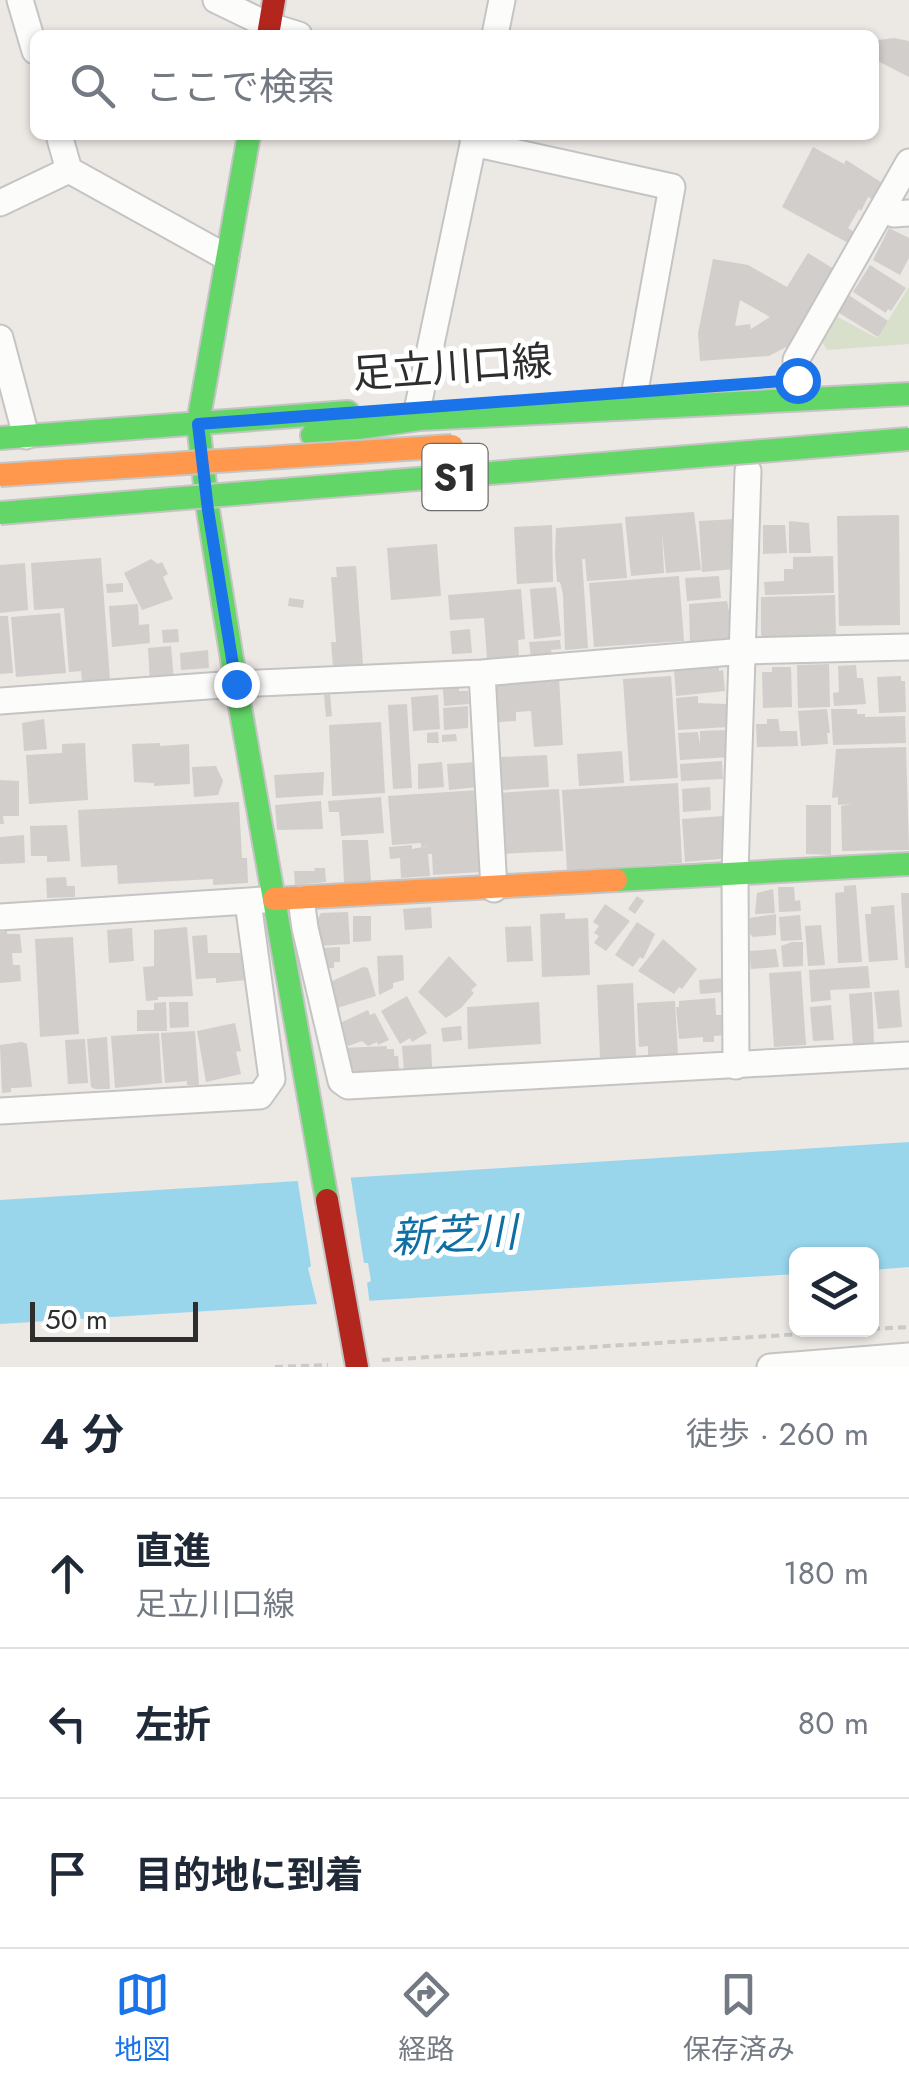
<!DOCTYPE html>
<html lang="ja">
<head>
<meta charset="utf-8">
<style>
  :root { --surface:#fff; --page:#f6f6f7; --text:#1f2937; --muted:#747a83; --line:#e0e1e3; --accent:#1a73e8 }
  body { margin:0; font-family:Jost,"Noto Sans JP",sans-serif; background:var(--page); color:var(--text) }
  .controls { position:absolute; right:30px; bottom:30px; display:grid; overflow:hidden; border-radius:15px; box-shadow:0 2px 8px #0004 }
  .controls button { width:90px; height:90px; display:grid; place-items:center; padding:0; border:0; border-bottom:2px solid var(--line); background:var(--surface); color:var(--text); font:50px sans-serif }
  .scale { position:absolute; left:30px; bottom:25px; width:168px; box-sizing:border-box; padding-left:10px; border:5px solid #2e2e2e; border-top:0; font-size:28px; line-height:35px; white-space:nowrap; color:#2e2e2e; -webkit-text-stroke:8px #fff; paint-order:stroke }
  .stop { position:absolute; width:30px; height:30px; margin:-22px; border:8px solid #1a73e8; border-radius:50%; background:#fff }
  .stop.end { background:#1a73e8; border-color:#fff; box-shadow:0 2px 10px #0008 }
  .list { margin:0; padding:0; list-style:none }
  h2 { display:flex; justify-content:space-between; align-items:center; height:130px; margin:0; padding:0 40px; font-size:42px }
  h2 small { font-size:32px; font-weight:400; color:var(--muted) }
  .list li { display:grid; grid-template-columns:65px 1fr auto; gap:30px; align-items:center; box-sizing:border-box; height:150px; padding:0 40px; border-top:2px solid var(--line) }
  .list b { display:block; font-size:38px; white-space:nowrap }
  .list p { margin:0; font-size:32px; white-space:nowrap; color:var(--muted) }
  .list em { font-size:32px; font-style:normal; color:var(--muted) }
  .icon { flex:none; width:55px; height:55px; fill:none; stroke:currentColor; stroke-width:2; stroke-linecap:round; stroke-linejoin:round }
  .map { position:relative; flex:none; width:909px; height:1367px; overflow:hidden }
  .search { position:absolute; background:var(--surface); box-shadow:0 2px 8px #0004; left:30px; right:30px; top:30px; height:110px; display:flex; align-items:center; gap:25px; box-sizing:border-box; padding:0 35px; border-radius:15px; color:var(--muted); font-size:38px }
  .sheet { height:580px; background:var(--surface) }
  nav { display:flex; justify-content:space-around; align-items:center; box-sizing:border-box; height:140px; border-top:2px solid var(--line); background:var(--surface); font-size:28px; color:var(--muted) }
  nav a { display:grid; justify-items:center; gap:5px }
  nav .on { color:var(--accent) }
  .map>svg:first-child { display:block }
</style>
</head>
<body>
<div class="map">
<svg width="909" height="1367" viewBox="0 0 909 1367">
  <rect width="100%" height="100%" fill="#ece8e4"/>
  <!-- cemetery -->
  <path fill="#d8e0cc" d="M909,287V344L827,350L819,336L832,314L877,338Z"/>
  <!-- water -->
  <path fill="#99d6ec" d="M909,1142V1267L872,1270V1254H796V1274L0,1324V1200Z"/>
  <!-- pier -->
  <path fill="#ece8e4" d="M350,1173L364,1263H368L371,1281L367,1283L370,1305L318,1308L308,1268L311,1266L297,1176Z"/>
  <!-- building -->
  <path fill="#d1cecb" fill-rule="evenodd" d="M894,38L909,41V77L874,59L878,40Z
    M813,147L844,164L846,160L884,184L875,201L868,197L861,211L859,209L848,228L856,233L850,244L782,207Z
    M889,228L909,238V258L900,275L873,260Z
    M808,253L834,269L790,345L769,356L700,361L698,333L713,259L748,265L787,287ZM740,300L770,317L751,329L750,324L735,326Z
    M870,265L906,288L891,311L888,309L886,313L853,292Z
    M847,294L888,321L878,337L836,311Z
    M694,512L701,570L666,573L662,532L664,573L631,576L625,517Z
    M899,515L900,625L839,626L837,516Z
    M736,519L735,569L702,572L699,521Z
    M789,521L809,523L811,553H789Z
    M622,523L627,578L587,581L585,559H582L588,648L565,650L563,594L560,582H557L555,555L556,528Z
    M552,525L553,582L517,584L514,527Z
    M763,525H785L787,553L763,554Z
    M437,544L441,596L391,600L387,548Z
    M833,556L834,593L765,595L764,582L784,581V569H793V557Z
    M101,558L110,680L82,682L81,671L69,672L64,608L34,610L31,563Z
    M151,559L158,564L162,562L168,574L163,577L173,599L142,610L124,573Z
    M25,563L28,610L0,613V565Z
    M356,566L363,664L333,667L331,642H336L331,577H337L336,567Z
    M679,576L684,641L594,647L589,583Z
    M719,576L721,598L687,601L685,578Z
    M123,583V592L107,593L106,584Z
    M556,587L561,636L534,639L530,589Z
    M521,589L525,639L518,640L519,657L487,659L484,618L450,620L448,595Z
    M835,595L836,639L768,641L761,635V597Z
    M289,598L304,600L303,608L288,606Z
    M727,601L732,627L729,638L690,642L689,604Z
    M138,604L139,625L149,624L150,643L112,647L109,606Z
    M60,613L66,673L16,677L11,617Z
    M0,616H8L13,673L0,674Z
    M178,629L179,642L163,643L162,630Z
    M470,629L472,653L452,654L450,631Z
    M560,640L561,649L551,650L552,655L531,657L529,642Z
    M171,646L174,681L150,683L148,648Z
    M208,650L209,668L181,670L180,653Z
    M829,664L830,707L798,708L797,665Z
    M856,665L857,678H863L866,704L834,706L833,693L839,692L838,666Z
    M719,666V671L723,670L725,691L676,696L674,669Z
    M772,667H791L792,707L763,708L762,672H772Z
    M671,676L678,778L630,781L623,679Z
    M901,676V681H905L906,712L879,713L877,677Z
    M559,678L563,745L534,747L531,711L516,712V721L499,722L498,714L493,713L495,683Z
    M459,688V691H468L469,704L444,706L443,689Z
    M330,694L332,716L326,717L324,695Z
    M438,695L440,729L413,731L411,697Z
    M698,696V703L726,704L728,727L678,730L676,698Z
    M407,704L412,788L393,789L388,705Z
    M468,706V728L444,730L443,708Z
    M827,709L830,733H827L828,744L801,746L798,711Z
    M831,709H857V714H865V717L905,716L906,743L833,745Z
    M44,719L47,749L24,751L22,723Z
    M767,719H778L780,731H797L798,746L757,747L756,724H767Z
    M381,722L385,793L332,796L329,725Z
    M728,730L730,757L680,760L678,733L698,732L700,745V731Z
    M438,732L439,743H427V733Z
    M456,734L457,741L442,742V735Z
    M85,743L88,800L29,804L26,755L62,753V744Z
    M160,743V746L189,744L190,784L154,786V783L134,782L132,744Z
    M906,747L909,850L842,851L841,806L852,804L838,805V797L832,798L836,749Z
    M622,751L624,783L579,786L577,754Z
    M547,755L549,787L502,790L500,757Z
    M722,761L723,779L681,781L680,764Z
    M442,762L444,787L418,789V764Z
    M476,762L478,787L449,790L447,764Z
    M216,766L223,781L218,795L194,797L192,767Z
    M324,772L323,795L276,798L274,775Z
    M0,780L19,781V816H3L4,824H0Z
    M678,783L682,863L567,870L562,790Z
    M710,787L711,810L683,812L682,789Z
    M559,789L563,851L500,854L497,793Z
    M478,790L481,818H477L481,872L433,875L432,854H428L430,876L401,878L400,858L390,859L389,847L412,845V849L429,846L421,847V843L392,845L388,796Z
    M381,797L384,833L341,836L339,812H329L328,801Z
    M321,801L323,829L277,830L275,805Z
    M239,802L242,858H247L248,883L213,885V879L118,884L117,865L81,867L78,810Z
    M806,805H831V855L806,854Z
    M723,816L728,818L729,850L720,859L685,862L682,819Z
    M67,825L70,861L47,862V856H31L30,826Z
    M24,835L25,863L0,864V837Z
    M342,840H368L371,881L344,883Z
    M314,868H325L326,882L295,885L294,871H315Z
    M66,877L67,886H75V897L47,898L46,878Z
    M856,885L862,962L838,963L835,893L844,892V886Z
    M778,887H794L795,901L800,900L801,911L779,912Z
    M773,889L775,913L755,914L757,893Z
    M901,893H909V968H905Z
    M637,896L644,901L635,914L628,909Z
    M605,904L630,921L606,951L594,943L599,936L594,933L599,926L593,922Z
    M894,905L898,960L869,962L865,914H871V907Z
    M431,907L432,928L405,930L403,909Z
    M348,912L350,944L318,946L317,920L321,913Z
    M565,913V919L588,918L590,975L542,977L540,914Z
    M776,914V935L753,937L750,934L749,918Z
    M800,915L802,940L781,941L779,917Z
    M353,916H371V941L353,942Z
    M637,922L655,934L643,959L640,957L633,967L615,955Z
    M821,925L825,965L808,966L805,926Z
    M531,926L533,961L507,962L505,927Z
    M187,927L193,996L158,997V1000L146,1001L143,967L154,966V930Z
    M132,928L134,961L109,963L107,930Z
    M7,931V934H20L22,953H12L13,965H20L21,981L0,983V932Z
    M207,935L208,953H244L246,980L216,983V978L196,979L192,936Z
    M73,937L79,1034L40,1037L35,939Z
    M663,939L697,969L682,989L679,987L674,994L638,971Z
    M792,942H803V966L783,967L781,946Z
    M340,947V962H334V968H324L321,948Z
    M776,949L779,967L751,969L749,951Z
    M403,955L404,980L393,983V988L379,995L377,956Z
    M449,956L477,985L471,990L474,993L461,1008L446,1018L418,992Z
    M868,966L870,988L830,990L831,1000L811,1002L809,970Z
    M363,967L368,968L376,996L337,1008L330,982Z
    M801,971L806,1045L774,1047L769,973Z
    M724,978L725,992L700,994L699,980Z
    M633,983L636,1057L600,1058L597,985Z
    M899,990L902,1027L878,1029L874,992Z
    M872,992L874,1044L853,1045L849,994Z
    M407,996L427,1033L412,1042L410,1038L400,1044L381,1011Z
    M715,998L716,1015H724L726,1035L714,1036V1042H703V1037L679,1039L676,1007H679V1001Z
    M675,1001L678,1055L648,1057V1046L639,1047L637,1003Z
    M166,1002L167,1031H137V1010H154V1003Z
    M169,1002H188L189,1027L170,1028Z
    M539,1002L541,1044L468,1049L467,1007Z
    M831,1005L834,1040L813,1041L810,1007Z
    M368,1010L370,1015L375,1013L389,1040L378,1045L377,1042L368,1046L362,1041L348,1046L338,1024Z
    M235,1023L241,1051L236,1052L241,1074L206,1082L197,1031Z
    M461,1026L462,1040L443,1042L441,1028Z
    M195,1031L199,1085H187V1081L165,1083L161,1033Z
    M159,1033L162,1083L115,1088L111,1036Z
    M107,1037L110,1089H95L91,1087L87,1039Z
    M85,1039L88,1083L68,1084L65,1040Z
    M22,1042L27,1044L32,1087L11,1088V1092L2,1093L0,1045Z
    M431,1044L432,1067L404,1071L402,1046Z
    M387,1046V1049H394V1056H398L399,1069L395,1072L360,1074L346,1066L343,1048Z"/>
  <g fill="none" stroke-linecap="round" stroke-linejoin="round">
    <defs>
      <path id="street" d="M20,0L35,51
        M216,0L270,26L299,35
        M495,35L502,0
        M59,135L69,170
        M473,143L672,187L635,391
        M0,203L69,170L226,257
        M884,209L894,214L909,213
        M0,338L26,436
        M797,380L796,360L909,162
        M418,406L475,135
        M482,673L494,889
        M0,701L236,684L482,673L744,651L909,647
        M301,899L305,928L341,1081L348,1086L909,1055
        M0,917L264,900
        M736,1066L735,873L748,471
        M0,1111L260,1096L272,1079L248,902
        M770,1367L909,1356"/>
      <path id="fast" d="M249,135L198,423L208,510L236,684L327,1200
        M312,435L420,419L909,394
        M0,438L348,412
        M616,880L909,864"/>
      <path id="slow" d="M274,899L616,880"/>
      <path id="jam" d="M268,35L274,0
        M327,1200L357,1367"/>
    </defs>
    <!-- street casing -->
    <use href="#street" stroke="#c5c4c5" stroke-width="29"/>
    <!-- fast casing -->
    <use href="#fast" stroke="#c5c4c5" stroke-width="26"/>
    <!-- slow casing -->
    <use href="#slow" stroke="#c5c4c5" stroke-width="26"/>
    <!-- jam casing -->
    <use href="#jam" stroke="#c5c4c5" stroke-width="26"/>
    <!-- path -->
    <path stroke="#c9c9c8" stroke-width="4" stroke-dasharray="8 5" stroke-linecap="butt" d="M872,1329L909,1327
      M382,1360L867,1330
      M275,1367L328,1365"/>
    <!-- street -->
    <use href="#street" stroke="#fcfcfb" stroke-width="25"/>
    <!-- fast -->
    <use href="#fast" stroke="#63d668" stroke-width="22"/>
    <!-- slow -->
    <use href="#slow" stroke="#ff974d" stroke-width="22"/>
    <!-- jam -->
    <use href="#jam" stroke="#b3261e" stroke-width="22"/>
    <defs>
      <path id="fast-bridge" d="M0,513L909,439"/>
      <path id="slow-bridge" d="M0,475L452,446"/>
    </defs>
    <!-- fast-bridge casing -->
    <use href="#fast-bridge" stroke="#c6c5c4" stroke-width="26" stroke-linecap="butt"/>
    <!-- slow-bridge casing -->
    <use href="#slow-bridge" stroke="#c6c5c4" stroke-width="26" stroke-linecap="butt"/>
    <!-- fast-bridge -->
    <use href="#fast-bridge" stroke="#63d668" stroke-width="22"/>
    <!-- slow-bridge -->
    <use href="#slow-bridge" stroke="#ff974d" stroke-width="22"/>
  </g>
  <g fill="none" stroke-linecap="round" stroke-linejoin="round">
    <!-- route -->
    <path stroke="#1a73e8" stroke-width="12" d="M236,684L208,510L198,424L797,380"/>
  </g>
  <g text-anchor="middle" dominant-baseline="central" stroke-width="10" stroke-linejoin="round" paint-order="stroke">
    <!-- shield labels -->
    <rect fill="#fff" stroke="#6d6d6d" stroke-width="2.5" x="422.5" y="444" width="65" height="66" rx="8"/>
    <g font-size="38" font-weight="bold" fill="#2e2e2e">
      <text x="455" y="477">S1</text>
    </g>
    <!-- street labels -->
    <g font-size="40" fill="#2e2e2e" stroke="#fff">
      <text transform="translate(452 367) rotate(-4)">足立川口線</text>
    </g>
    <!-- water labels -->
    <g font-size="42" font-style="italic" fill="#0d6fa3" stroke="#fff">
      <text transform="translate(454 1235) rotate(-3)">新芝川</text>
    </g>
  </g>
</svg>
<div class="controls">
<button><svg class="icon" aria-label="layers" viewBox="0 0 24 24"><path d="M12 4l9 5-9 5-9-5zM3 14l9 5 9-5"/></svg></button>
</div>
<div class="scale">50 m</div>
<div class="stop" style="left:797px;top:380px"></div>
<div class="stop end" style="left:236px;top:684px"></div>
<div class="search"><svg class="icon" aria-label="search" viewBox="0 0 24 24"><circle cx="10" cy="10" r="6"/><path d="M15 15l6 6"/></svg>ここで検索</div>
</div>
<section class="sheet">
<h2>4 分<small>徒歩 · 260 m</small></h2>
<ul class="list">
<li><svg class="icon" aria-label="ahead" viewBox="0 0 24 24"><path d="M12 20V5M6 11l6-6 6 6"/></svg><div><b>直進</b><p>足立川口線</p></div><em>180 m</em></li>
<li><svg class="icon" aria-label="left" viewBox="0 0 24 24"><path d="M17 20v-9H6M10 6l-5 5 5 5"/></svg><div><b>左折</b></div><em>80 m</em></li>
<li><svg class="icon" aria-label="arrive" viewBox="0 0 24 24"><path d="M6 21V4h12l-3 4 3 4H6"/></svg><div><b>目的地に到着</b></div></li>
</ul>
</section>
<nav>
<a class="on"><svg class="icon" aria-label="map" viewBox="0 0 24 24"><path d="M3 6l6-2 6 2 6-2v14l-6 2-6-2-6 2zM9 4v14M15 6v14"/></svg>地図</a>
<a><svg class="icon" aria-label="directions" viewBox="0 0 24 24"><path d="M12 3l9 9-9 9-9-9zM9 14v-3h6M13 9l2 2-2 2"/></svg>経路</a>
<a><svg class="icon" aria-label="saved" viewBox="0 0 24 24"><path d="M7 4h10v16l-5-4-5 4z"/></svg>保存済み</a>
</nav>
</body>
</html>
